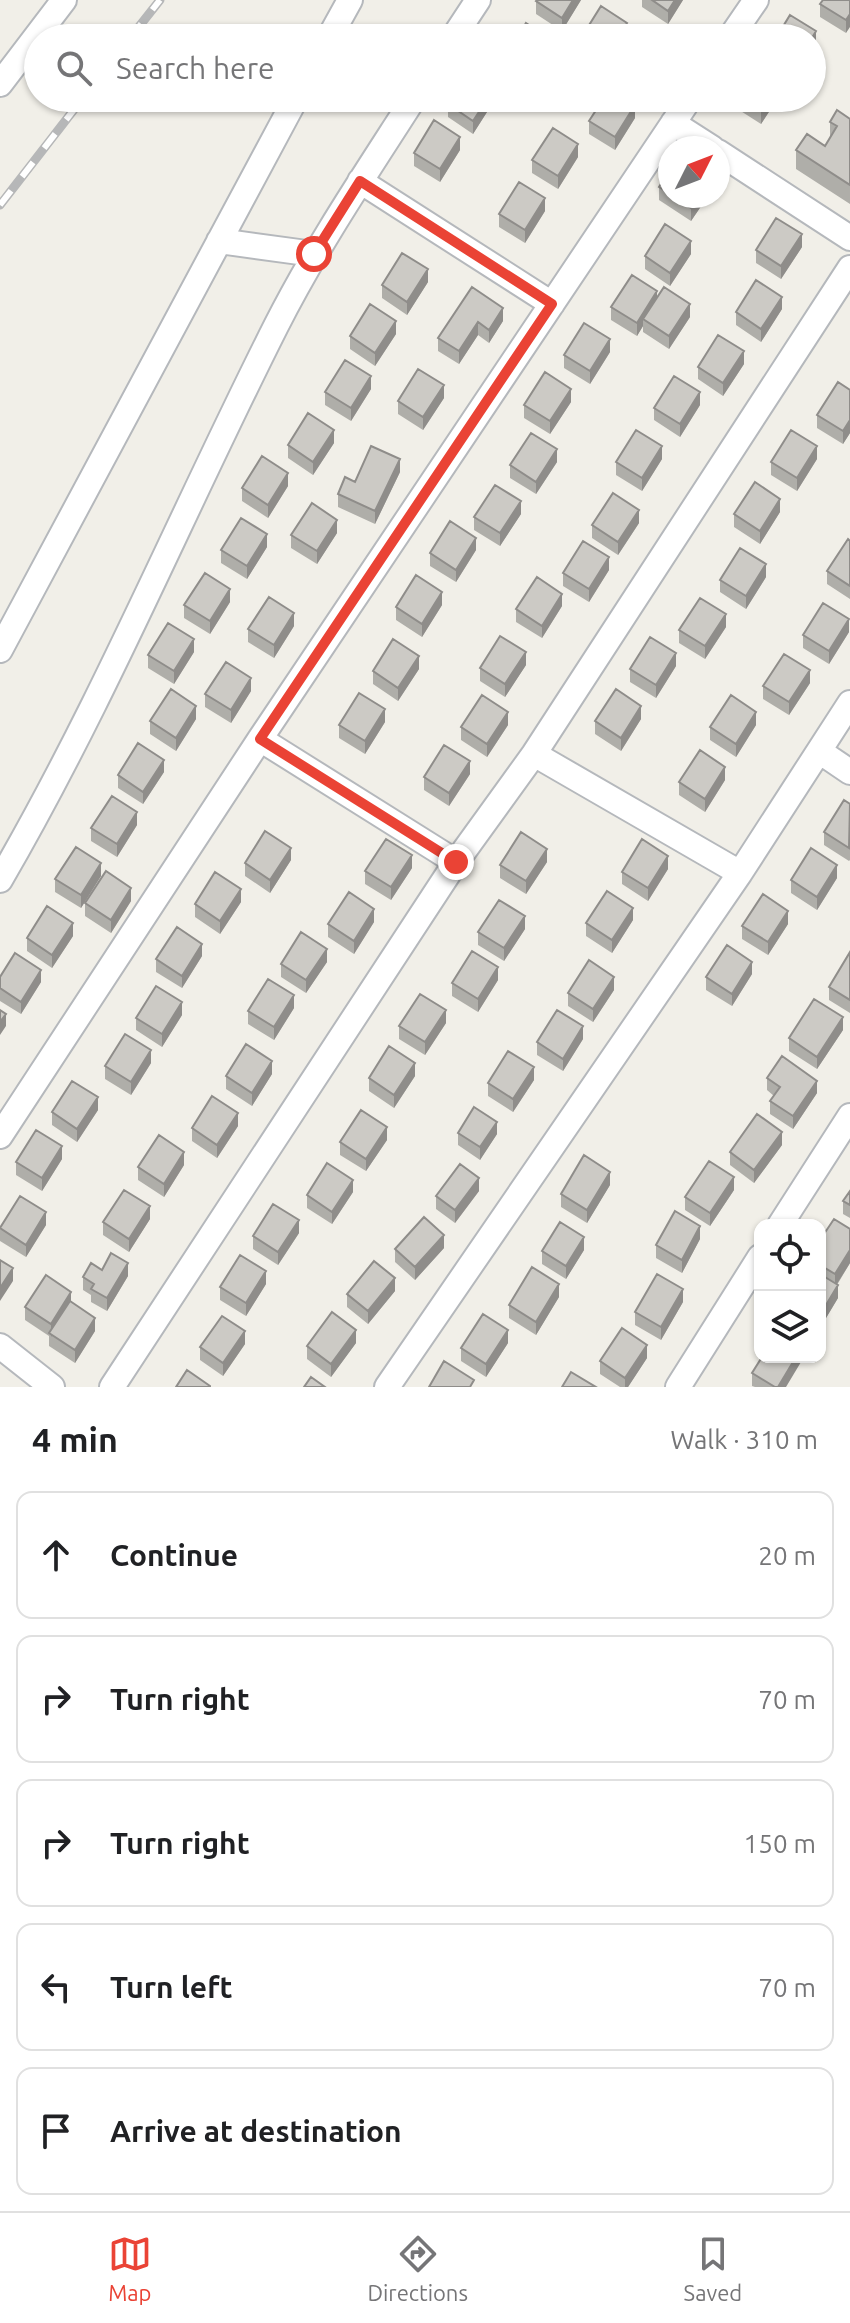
<!DOCTYPE html>
<html lang="en">
<head>
<meta charset="utf-8">
<style>
  :root { --surface:#fff; --page:#f6f6f6; --text:#202124; --muted:#757577; --line:#e0e0e0; --accent:#ea4335 }
  body { margin:0; font-family:Ubuntu,sans-serif; background:var(--page); color:var(--text) }
  .controls { position:absolute; right:24px; bottom:24px; display:grid; overflow:hidden; border-radius:16px; box-shadow:0 2px 6px #0004 }
  .controls button { width:72px; height:72px; display:grid; place-items:center; padding:0; border:0; border-bottom:2px solid var(--line); background:var(--surface); color:var(--text); font:40px sans-serif }
  .compass { position:absolute; left:658px; top:136px; width:72px; height:72px; border-radius:50%; background:var(--surface); box-shadow:0 2px 6px #0004; rotate:48deg }
  .stop { position:absolute; width:24px; height:24px; margin:-18px; border:6px solid #ea4335; border-radius:50%; background:#fff }
  .stop.end { background:#ea4335; border-color:#fff; box-shadow:0 2px 8px #0008 }
  .list { margin:0; padding:0; list-style:none }
  h2 { display:flex; justify-content:space-between; align-items:center; height:104px; margin:0; padding:0 32px; font-size:34px }
  h2 small { font-size:26px; font-weight:400; color:var(--muted) }
  .list li { display:grid; grid-template-columns:52px 1fr auto; gap:24px; align-items:center; box-sizing:border-box; height:128px; margin:0 16px 16px; padding:0 16px; border:2px solid var(--line); border-radius:16px }
  .list b { display:block; font-size:30px; white-space:nowrap }
  .list em { font-size:26px; font-style:normal; color:var(--muted) }
  .icon { flex:none; width:44px; height:44px; fill:none; stroke:currentColor; stroke-width:2; stroke-linecap:round; stroke-linejoin:round }
  .map { position:relative; flex:none; width:850px; height:1387px; overflow:hidden }
  .search { position:absolute; background:var(--surface); box-shadow:0 2px 6px #0004; left:24px; right:24px; top:24px; height:88px; display:flex; align-items:center; gap:20px; box-sizing:border-box; padding:0 28px; border-radius:44px; color:var(--muted); font-size:30px }
  .sheet { height:824px; background:var(--surface) }
  nav { display:flex; justify-content:space-around; align-items:center; box-sizing:border-box; height:112px; border-top:2px solid var(--line); background:var(--surface); font-size:22px; color:var(--muted) }
  nav a { display:grid; justify-items:center; gap:4px }
  nav .on { color:var(--accent) }
  .map>svg:first-child { display:block }
</style>
</head>
<body>
<div class="map">
<svg width="850" height="1387" viewBox="0 0 850 1387">
  <rect width="100%" height="100%" fill="#f1efe8"/>
  <g fill="none" stroke-linecap="round" stroke-linejoin="round">
    <defs>
      <path id="minor" d="M329,38L350,0
        M453,38L478,0
        M730,38L756,0
        M0,84L64,0
        M673,123L712,148
        M718,152L850,238
        M360,181L552,304
        M219,241L314,254
        M0,650L296,98
        M260,739L456,862
        M819,751L850,772
        M534,754L740,873
        M0,880C104,701 183,510 276,326C316,247 366,173 414,98
        M0,1136L260,739L690,98
        M780,1225L850,1116
        M0,1346L52,1387
        M112,1387L456,862L534,754L850,268
        M387,1387L740,873L850,703
        M678,1387L760,1257"/>
    </defs>
    <!-- minor casing -->
    <use href="#minor" stroke="#b5b8bc" stroke-width="28"/>
    <!-- minor -->
    <use href="#minor" stroke="#fff" stroke-width="24"/>
    <defs>
      <path id="rail" d="M130,38L160,0
        M0,205L83,98"/>
    </defs>
    <!-- rail casing -->
    <use href="#rail" stroke="#b6b7b8" stroke-width="9"/>
    <!-- rail -->
    <use href="#rail" stroke="#fff" stroke-width="6" stroke-dasharray="18" stroke-linecap="butt"/>
  </g>
  <!-- wall -->
  <path fill="#afaea9" d="M581,0L562,31L536,14V1Z
    M642,0H683L668,24L642,7Z
    M850,0L846,33L820,17V4Z
    M494,98V101L473,134L448,117V104Z
    M736,98H778L761,124L736,108Z
    M635,118L615,150L589,134V121Z
    M850,119V204L796,169V150L825,146L830,138V122Z
    M460,150L440,182L414,166V153Z
    M578,157L558,189L532,173V160Z
    M670,170V196H708L691,221L659,200V187Z
    M545,211L525,243L499,227V214Z
    M802,247L781,279L756,263V250Z
    M691,254L670,286L645,269V256Z
    M428,282L407,315L382,298V285Z
    M472,287L503,321L489,343L478,335L459,364L438,351V338Z
    M657,297L690,317L669,349L643,332V326L637,336L611,320V307Z
    M782,309L761,342L736,325V312Z
    M396,334L375,366L350,349V336Z
    M610,352L590,384L564,368V355Z
    M744,364L723,396L698,379V367Z
    M371,389L351,421L325,405V392Z
    M850,390V433L843,444L817,428V415Z
    M444,398L423,430L398,414V401Z
    M571,402L550,434L524,418V405Z
    M700,405L680,437L654,420V408Z
    M334,443L313,475L288,458V445Z
    M662,459L642,491L616,475V462Z
    M817,459L797,491L771,475V462Z
    M557,462L536,494L510,478V465Z
    M400,472L375,524L338,507V494L355,482Z
    M288,486L268,518L242,501V488Z
    M780,512L760,544L734,527V514Z
    M521,514L500,546L474,530V517Z
    M639,523L618,555L592,538V525Z
    M337,533L317,564L291,548V535Z
    M850,541V599L827,584V571Z
    M267,547L247,579L221,563V550Z
    M476,550L456,582L430,566V553Z
    M609,570L589,602L563,586V573Z
    M766,577L746,609L720,592V580Z
    M230,602L210,634L184,618V605Z
    M442,605L422,637L396,620V607Z
    M562,606L542,638L516,622V609Z
    M294,626L274,658L248,642V629Z
    M726,627L705,659L679,643V630Z
    M849,632L829,664L803,648V635Z
    M194,652L174,684L148,668V655Z
    M526,665L505,697L480,681V668Z
    M676,666L656,698L630,682V669Z
    M419,669L398,701L373,684V671Z
    M810,683L789,715L763,699V686Z
    M251,691L231,723L205,707V694Z
    M196,719L176,751L150,734V721Z
    M641,719L621,751L595,734V721Z
    M385,722L365,754L339,738V725Z
    M508,725L487,757L461,740V727Z
    M756,725L736,757L710,740V727Z
    M164,772L143,804L118,788V775Z
    M470,774L449,806L424,790V777Z
    M725,780L705,812L679,795V782Z
    M850,804V860L849,861L824,845V832Z
    M137,825L117,857L91,841V828Z
    M291,860L270,893L245,876V863Z
    M547,862L526,894L500,878V865Z
    M412,868L391,900L365,884V871Z
    M668,869L648,901L622,884V872Z
    M101,876L81,908L55,892V879Z
    M837,878L817,910L791,893V880Z
    M131,901L111,933L85,916V903Z
    M241,902L220,934L195,917V904Z
    M633,920L612,953L586,936V923Z
    M374,922L354,954L328,937V924Z
    M788,924L768,955L742,939V926Z
    M525,929L504,961L478,945V932Z
    M73,936L52,968L27,951V938Z
    M850,952V1013L829,1000V987Z
    M202,956L182,988L156,972V959Z
    M327,962L306,993L281,977V964Z
    M752,974L732,1006L706,990V977Z
    M0,977L41,982L21,1014L0,1001Z
    M498,980L478,1012L452,996V983Z
    M614,990L593,1022L568,1006V993Z
    M294,1008L274,1040L248,1024V1011Z
    M182,1015L162,1047L136,1030V1018Z
    M446,1023L425,1055L399,1039V1026Z
    M843,1030L817,1069L789,1051V1038Z
    M583,1039L563,1071L537,1055V1042Z
    M151,1063L131,1095L105,1079V1066Z
    M272,1074L252,1106L226,1089V1076Z
    M415,1076L394,1108L369,1091V1078Z
    M767,1078L817,1093L793,1129L770,1114V1101L774,1096L767,1090Z
    M534,1080L513,1112L488,1096V1083Z
    M98,1110L77,1142L52,1125V1112Z
    M238,1126L217,1158L192,1141V1128Z
    M458,1133L497,1134L480,1160L458,1145Z
    M387,1140L366,1171L340,1155V1142Z
    M782,1145L754,1183L730,1165V1152Z
    M62,1159L42,1191L16,1175V1162Z
    M184,1165L164,1197L138,1180V1167Z
    M610,1185L587,1223L561,1207V1194Z
    M734,1190L710,1226L685,1210V1197Z
    M479,1191L455,1223L436,1209V1196Z
    M850,1191V1218L843,1214V1201Z
    M353,1192L332,1224L307,1208V1195Z
    M150,1219L129,1252L103,1235V1222Z
    M46,1225L26,1257L0,1241V1228Z
    M850,1229V1263L837,1285L838,1298L820,1328V1240Z
    M299,1233L278,1265L253,1249V1236Z
    M700,1239L682,1273L656,1258V1245Z
    M444,1248L415,1280L395,1262V1249Z
    M584,1250L566,1279L542,1264V1251Z
    M102,1270L128,1276L107,1311L91,1302V1295L83,1290V1277Z
    M266,1284L246,1316L220,1300V1287Z
    M395,1291L368,1324L347,1307V1294Z
    M559,1297L536,1335L509,1318V1305Z
    M71,1302L95,1331L75,1363L49,1346V1336L25,1320V1307Z
    M683,1302L661,1340L635,1325V1312Z
    M760,1330V1352L756,1350V1337Z
    M356,1343L331,1377L307,1359V1346Z
    M508,1343L486,1377L461,1361V1348Z
    M245,1344L223,1376L200,1360V1347Z
    M647,1358L628,1387H620L600,1374V1361Z
    M752,1373L786,1387H755L752,1386Z"/>
  <!-- shaded-wall -->
  <path fill="#8f8d8a" d="M573,0H581L562,31V18Z
    M675,0H683L668,24V11Z
    M850,14V27L846,33V20Z
    M627,23V35L625,38H617Z
    M816,31V44L812,51V38Z
    M488,98H494V101L473,134V121Z
    M770,98H778L761,124V111Z
    M635,105V118L615,150V137Z
    M460,137V150L440,182V169Z
    M578,144V157L558,189V176Z
    M699,196H708L691,221V208Z
    M545,198V211L525,243V230Z
    M802,234V247L781,279V266Z
    M691,241V254L670,286V273Z
    M428,269V282L407,315V302Z
    M657,291V304L643,319V326L637,336V323Z
    M782,297V309L761,342V329Z
    M690,304V317L669,349V336Z
    M503,308V321L489,343V330Z
    M396,321V334L375,366V353Z
    M478,322V335L459,364V351Z
    M610,339V352L590,384V371Z
    M744,351V364L723,396V383Z
    M371,376V389L351,421V408Z
    M444,385V398L423,430V417Z
    M571,389V402L550,434V421Z
    M700,392V405L680,437V424Z
    M850,420V433L843,444V431Z
    M334,430V443L313,475V462Z
    M662,446V459L642,491V478Z
    M817,446V459L797,491V478Z
    M557,449V462L536,494V482Z
    M400,459V472L375,524V511Z
    M288,473V486L268,518V505Z
    M780,499V512L760,544V531Z
    M521,501V514L500,546V533Z
    M639,510V523L618,555V542Z
    M337,520V533L317,564V551Z
    M267,534V547L247,579V566Z
    M476,538V550L456,582V570Z
    M609,557V570L589,602V589Z
    M766,564V577L746,609V596Z
    M230,589V602L210,634V621Z
    M442,592V605L422,637V624Z
    M562,594V606L542,638V626Z
    M294,613V626L274,658V645Z
    M726,614V627L705,659V646Z
    M849,619V632L829,664V651Z
    M194,639V652L174,684V671Z
    M526,652V665L505,697V684Z
    M676,653V666L656,698V685Z
    M419,656V669L398,701V688Z
    M810,670V683L789,715V702Z
    M251,678V691L231,723V710Z
    M196,706V719L176,751V738Z
    M641,706V719L621,751V738Z
    M385,709V722L365,754V741Z
    M508,712V725L487,757V744Z
    M756,712V725L736,757V744Z
    M164,760V772L143,804V792Z
    M470,761V774L449,806V793Z
    M725,767V780L705,812V799Z
    M137,812V825L117,857V844Z
    M291,848V860L270,893V880Z
    M547,849V862L526,894V881Z
    M412,855V868L391,900V887Z
    M668,856V869L648,901V888Z
    M101,863V876L81,908V895Z
    M837,865V878L817,910V897Z
    M131,888V901L111,933V920Z
    M241,889V902L220,934V921Z
    M633,908V920L612,953V940Z
    M374,909V922L354,954V941Z
    M788,911V924L768,955V942Z
    M525,916V929L504,961V948Z
    M73,923V936L52,968V955Z
    M202,944V956L182,988V976Z
    M327,949V962L306,993V980Z
    M752,962V974L732,1006V994Z
    M498,967V980L478,1012V999Z
    M41,970V982L21,1014V1002Z
    M614,977V990L593,1022V1009Z
    M294,995V1008L274,1040V1027Z
    M182,1002V1015L162,1047V1034Z
    M446,1010V1023L425,1055V1042Z
    M6,1014V1026L0,1035V1022Z
    M843,1017V1030L817,1069V1057Z
    M583,1026V1039L563,1071V1059Z
    M151,1050V1063L131,1095V1082Z
    M272,1061V1074L252,1106V1093Z
    M415,1063V1076L394,1108V1095Z
    M534,1067V1080L513,1112V1099Z
    M817,1081V1093L793,1129V1116Z
    M98,1097V1110L77,1142V1129Z
    M238,1113V1126L217,1158V1145Z
    M497,1122V1134L480,1160V1147Z
    M387,1127V1140L366,1171V1159Z
    M782,1132V1145L754,1183V1170Z
    M62,1146V1159L42,1191V1178Z
    M184,1152V1165L164,1197V1184Z
    M610,1172V1185L587,1223V1210Z
    M734,1177V1190L710,1226V1213Z
    M479,1178V1191L455,1223V1210Z
    M353,1180V1192L332,1224V1212Z
    M150,1206V1219L129,1252V1239Z
    M46,1212V1225L26,1257V1245Z
    M299,1220V1233L278,1265V1252Z
    M700,1226V1239L682,1273V1260Z
    M444,1235V1248L415,1280V1267Z
    M584,1237V1250L566,1279V1266Z
    M850,1250V1263L835,1287V1274Z
    M128,1263V1276L107,1311V1298Z
    M13,1268V1281L0,1301V1288Z
    M266,1271V1284L246,1316V1303Z
    M395,1278V1291L368,1324V1311Z
    M559,1284V1297L536,1335V1322Z
    M838,1285V1298L820,1328V1315Z
    M683,1289V1302L661,1340V1327Z
    M71,1292V1305L51,1337V1324Z
    M95,1318V1331L75,1363V1350Z
    M356,1330V1343L331,1377V1364Z
    M508,1330V1343L486,1377V1364Z
    M245,1331V1344L223,1376V1363Z
    M647,1345V1358L628,1387H625V1378Z
    M796,1357H804L786,1387H778Z"/>
  <!-- building -->
  <path fill="#cccac5" stroke="#8f8d8a" stroke-width="2" d="M537,0H573L562,18L536,1Z
    M652,0H675L668,11Z
    M823,0H850V14L846,20L820,4Z
    M601,6L627,23L617,38H581Z
    M790,15L816,31L812,38H776Z
    M526,23L549,38H517Z
    M643,26L662,38H635Z
    M451,98H488L473,121L448,104Z
    M604,98H624L635,105L615,137L589,121Z
    M741,98H770L761,111Z
    M837,110L850,119V185L796,150L807,134L825,146L837,126L830,122Z
    M434,120L460,137L440,169L414,153Z
    M553,128L578,144L558,176L532,160Z
    M670,170V194L659,187Z
    M519,182L545,198L525,230L499,214Z
    M673,196H699L691,208Z
    M776,218L802,234L781,266L756,250Z
    M665,224L691,241L670,273L645,256Z
    M402,253L428,269L407,302L382,285Z
    M632,275L657,291L637,323L611,307Z
    M756,280L782,297L761,329L736,312Z
    M472,287L503,308L489,330L478,322L459,351L438,338Z
    M664,287L690,304L669,336L643,319Z
    M370,304L396,321L375,353L350,336Z
    M584,323L610,339L590,371L564,355Z
    M718,335L744,351L723,383L698,367Z
    M345,360L371,376L351,408L325,392Z
    M418,369L444,385L423,417L398,401Z
    M545,372L571,389L550,421L524,405Z
    M674,376L700,392L680,424L654,408Z
    M838,382L850,390V420L843,431L817,415Z
    M308,413L334,430L313,462L288,445Z
    M636,430L662,446L642,478L616,462Z
    M791,430L817,446L797,478L771,462Z
    M531,433L557,449L536,482L510,465Z
    M371,446L400,459L375,511L338,494L345,477L355,482Z
    M262,456L288,473L268,505L242,488Z
    M755,482L780,499L760,531L734,514Z
    M495,485L521,501L500,533L474,517Z
    M613,493L639,510L618,542L592,525Z
    M312,503L337,520L317,551L291,535Z
    M241,518L267,534L247,566L221,550Z
    M450,521L476,538L456,570L430,553Z
    M848,539L850,541V586L827,571Z
    M583,541L609,557L589,589L563,573Z
    M740,548L766,564L746,596L720,580Z
    M205,573L230,589L210,621L184,605Z
    M416,575L442,592L422,624L396,607Z
    M537,577L562,594L542,626L516,609Z
    M269,597L294,613L274,645L248,629Z
    M700,598L726,614L705,646L679,630Z
    M823,603L849,619L829,651L803,635Z
    M168,623L194,639L174,671L148,655Z
    M500,636L526,652L505,684L480,668Z
    M650,637L676,653L656,685L630,669Z
    M393,639L419,656L398,688L373,671Z
    M784,654L810,670L789,702L763,686Z
    M226,662L251,678L231,710L205,694Z
    M171,689L196,706L176,738L150,721Z
    M616,689L641,706L621,738L595,721Z
    M359,693L385,709L365,741L339,725Z
    M482,695L508,712L487,744L461,727Z
    M731,695L756,712L736,744L710,727Z
    M138,743L164,760L143,792L118,775Z
    M444,745L470,761L449,793L424,777Z
    M700,750L725,767L705,799L679,782Z
    M112,796L137,812L117,844L91,828Z
    M844,800L850,804L849,848L824,832Z
    M265,831L291,848L270,880L245,863Z
    M521,832L547,849L526,881L500,865Z
    M386,839L412,855L391,887L365,871Z
    M642,839L668,856L648,888L622,872Z
    M76,847L101,863L81,895L55,879Z
    M811,848L837,865L817,897L791,880Z
    M106,871L131,888L111,920L85,903Z
    M215,872L241,889L220,921L195,904Z
    M607,891L633,908L612,940L586,923Z
    M349,892L374,909L354,941L328,924Z
    M763,894L788,911L768,942L742,926Z
    M499,900L525,916L504,948L478,932Z
    M47,906L73,923L52,955L27,938Z
    M177,927L202,944L182,976L156,959Z
    M301,932L327,949L306,980L281,964Z
    M727,945L752,962L732,994L706,977Z
    M472,951L498,967L478,999L452,983Z
    M850,952V1000L829,987Z
    M15,953L41,970L21,1002L0,988V977Z
    M589,960L614,977L593,1009L568,993Z
    M268,979L294,995L274,1027L248,1011Z
    M156,986L182,1002L162,1034L136,1018Z
    M420,994L446,1010L425,1042L399,1026Z
    M814,999L843,1017L817,1057L789,1038Z
    M0,1010L6,1014L0,1022Z
    M557,1010L583,1026L563,1059L537,1042Z
    M125,1034L151,1050L131,1082L105,1066Z
    M246,1044L272,1061L252,1093L226,1076Z
    M389,1046L415,1063L394,1095L369,1078Z
    M508,1051L534,1067L513,1099L488,1083Z
    M782,1056L817,1081L793,1116L770,1101L780,1087L767,1078Z
    M72,1081L98,1097L77,1129L52,1112Z
    M212,1096L238,1113L217,1145L192,1128Z
    M474,1107L497,1122L480,1147L458,1133Z
    M361,1110L387,1127L366,1159L340,1142Z
    M757,1114L782,1132L754,1170L730,1152Z
    M36,1130L62,1146L42,1178L16,1162Z
    M159,1135L184,1152L164,1184L138,1167Z
    M584,1155L610,1172L587,1210L561,1194Z
    M709,1161L734,1177L710,1213L685,1197Z
    M327,1163L353,1180L332,1212L307,1195Z
    M460,1164L479,1178L455,1210L436,1196Z
    M124,1190L150,1206L129,1239L103,1222Z
    M850,1191V1205L843,1201Z
    M20,1196L46,1212L26,1245L0,1228Z
    M273,1204L299,1220L278,1252L253,1236Z
    M675,1211L700,1226L682,1260L656,1245Z
    M424,1217L444,1235L415,1267L395,1249Z
    M834,1219L850,1229V1250L835,1274L820,1265V1240Z
    M560,1222L584,1237L566,1266L542,1251Z
    M111,1253L128,1263L107,1298L91,1289L94,1284L83,1277L91,1263L102,1270Z
    M240,1255L266,1271L246,1303L220,1287Z
    M0,1260L13,1268L0,1288Z
    M374,1261L395,1278L368,1311L347,1294Z
    M532,1267L559,1284L536,1322L509,1305Z
    M657,1274L683,1289L661,1327L635,1312Z
    M820,1274L838,1285L820,1315Z
    M46,1275L71,1292L51,1324L25,1307Z
    M70,1301L95,1318L75,1350L49,1333Z
    M332,1312L356,1330L331,1364L307,1346Z
    M483,1314L508,1330L486,1364L461,1348Z
    M222,1316L245,1331L223,1363L200,1347Z
    M622,1328L647,1345L625,1378L600,1361Z
    M762,1357H796L778,1387H775L752,1373Z
    M444,1361L474,1380L470,1387H429Z
    M187,1370L210,1386V1387H176Z
    M571,1372L596,1387H562Z
    M311,1377L325,1387H304Z"/>
  <g fill="none" stroke-linecap="round" stroke-linejoin="round">
    <!-- route -->
    <path stroke="#ea4335" stroke-width="10" d="M314,254L360,181L552,304L260,739L456,862"/>
  </g>
</svg>
<div class="controls">
<button><svg class="icon" aria-label="locate" viewBox="0 0 24 24"><circle cx="12" cy="12" r="6"/><path d="M12 2v4M12 18v4M2 12h4M18 12h4"/></svg></button>
<button><svg class="icon" aria-label="layers" viewBox="0 0 24 24"><path d="M12 4l9 5-9 5-9-5zM3 14l9 5 9-5"/></svg></button>
</div>
<svg class="compass" viewBox="-18 -18 36 36"><path d="M0-13l5 13h-10z" fill="#e53935"/><path d="M0 13l5-13h-10z" fill="#757577"/></svg>
<div class="stop" style="left:314px;top:254px"></div>
<div class="stop end" style="left:456px;top:862px"></div>
<div class="search"><svg class="icon" aria-label="search" viewBox="0 0 24 24"><circle cx="10" cy="10" r="6"/><path d="M15 15l6 6"/></svg>Search here</div>
</div>
<section class="sheet">
<h2>4 min<small>Walk · 310 m</small></h2>
<ul class="list">
<li><svg class="icon" aria-label="ahead" viewBox="0 0 24 24"><path d="M12 20V5M6 11l6-6 6 6"/></svg><div><b>Continue</b></div><em>20 m</em></li>
<li><svg class="icon" aria-label="right" viewBox="0 0 24 24"><path d="M7 20v-9h11M14 6l5 5-5 5"/></svg><div><b>Turn right</b></div><em>70 m</em></li>
<li><svg class="icon" aria-label="right" viewBox="0 0 24 24"><path d="M7 20v-9h11M14 6l5 5-5 5"/></svg><div><b>Turn right</b></div><em>150 m</em></li>
<li><svg class="icon" aria-label="left" viewBox="0 0 24 24"><path d="M17 20v-9H6M10 6l-5 5 5 5"/></svg><div><b>Turn left</b></div><em>70 m</em></li>
<li><svg class="icon" aria-label="arrive" viewBox="0 0 24 24"><path d="M6 21V4h12l-3 4 3 4H6"/></svg><div><b>Arrive at destination</b></div></li>
</ul>
</section>
<nav>
<a class="on"><svg class="icon" aria-label="map" viewBox="0 0 24 24"><path d="M3 6l6-2 6 2 6-2v14l-6 2-6-2-6 2zM9 4v14M15 6v14"/></svg>Map</a>
<a><svg class="icon" aria-label="directions" viewBox="0 0 24 24"><path d="M12 3l9 9-9 9-9-9zM9 14v-3h6M13 9l2 2-2 2"/></svg>Directions</a>
<a><svg class="icon" aria-label="saved" viewBox="0 0 24 24"><path d="M7 4h10v16l-5-4-5 4z"/></svg>Saved</a>
</nav>
</body>
</html>
